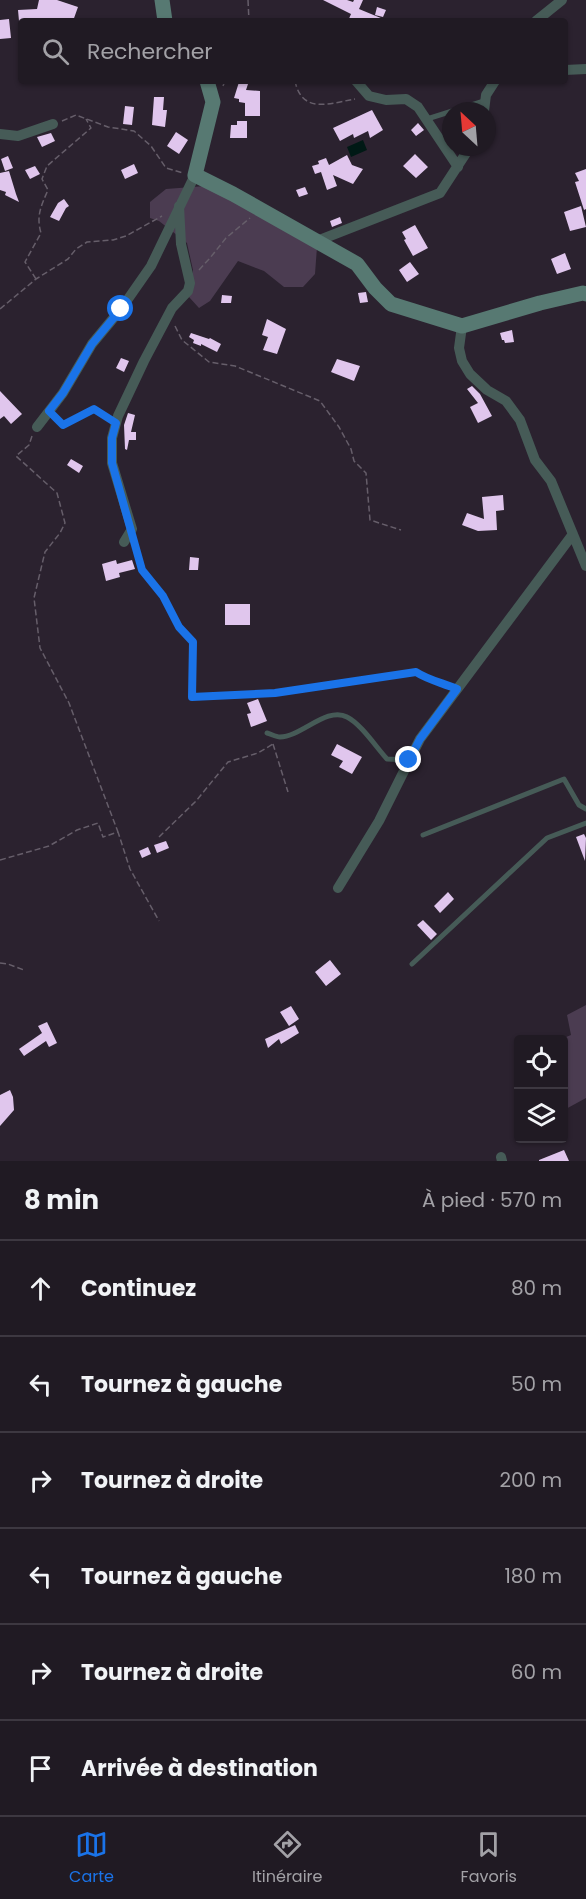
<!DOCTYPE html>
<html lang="fr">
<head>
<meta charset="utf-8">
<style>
  :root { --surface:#201a23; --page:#2d2730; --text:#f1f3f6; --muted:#a2a1a6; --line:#3d3841; --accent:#1a73e8 }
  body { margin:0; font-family:Poppins,sans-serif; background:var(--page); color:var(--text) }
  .controls { position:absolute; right:18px; bottom:18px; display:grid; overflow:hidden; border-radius:6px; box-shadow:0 2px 4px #0004 }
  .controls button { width:54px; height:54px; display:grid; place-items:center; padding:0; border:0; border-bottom:2px solid var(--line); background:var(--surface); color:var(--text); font:30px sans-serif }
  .compass { position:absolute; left:442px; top:102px; width:54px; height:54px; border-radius:50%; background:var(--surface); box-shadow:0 2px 4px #0004; rotate:334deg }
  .stop { position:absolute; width:18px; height:18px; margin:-14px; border:4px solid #1a73e8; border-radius:50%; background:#fff }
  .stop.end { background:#1a73e8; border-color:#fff; box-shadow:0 2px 6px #0008 }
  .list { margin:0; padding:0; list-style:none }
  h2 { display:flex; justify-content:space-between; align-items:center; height:78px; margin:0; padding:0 24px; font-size:26px }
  h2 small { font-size:20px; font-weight:400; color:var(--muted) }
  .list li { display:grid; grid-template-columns:39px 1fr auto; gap:18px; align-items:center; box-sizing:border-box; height:96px; padding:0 24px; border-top:2px solid var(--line) }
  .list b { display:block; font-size:22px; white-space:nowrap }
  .list em { font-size:20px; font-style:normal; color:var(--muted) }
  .icon { flex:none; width:33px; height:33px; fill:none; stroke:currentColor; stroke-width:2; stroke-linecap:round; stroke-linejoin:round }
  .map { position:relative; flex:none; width:586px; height:1161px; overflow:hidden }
  .search { position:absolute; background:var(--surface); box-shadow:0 2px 4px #0004; left:18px; right:18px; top:18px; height:66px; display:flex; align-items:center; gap:15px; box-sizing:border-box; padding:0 21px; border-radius:6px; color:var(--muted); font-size:22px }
  .sheet { height:654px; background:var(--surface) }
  nav { display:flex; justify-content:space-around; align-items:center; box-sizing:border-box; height:84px; border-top:2px solid var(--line); background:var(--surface); font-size:16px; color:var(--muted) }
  nav a { display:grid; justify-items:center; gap:3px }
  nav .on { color:var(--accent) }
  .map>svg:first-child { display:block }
</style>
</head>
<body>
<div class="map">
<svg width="586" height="1161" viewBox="0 0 586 1161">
  <rect width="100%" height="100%" fill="#2b222f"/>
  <!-- green -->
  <path fill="#4b3c51" d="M205,186L317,247L315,274L303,287H284L264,271L238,261L210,301L199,308L189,297L193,270L187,243L159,221L150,218V202L166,189Z
    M586,1005V1098L564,1110V1040L561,1039L571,1035L567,1015Z"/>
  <!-- water -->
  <path fill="#001915" d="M363,140L367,150L351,157L347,147Z"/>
  <!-- building -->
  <path fill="#e0c6ed" d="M39,0H57L78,7L73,21H19L18,10L37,9Z
    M323,0H347L353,2L354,0H363L359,9L388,21H348L351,14Z
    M377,7L386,10L383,17L375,15Z
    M9,19L11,38L0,39V20Z
    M239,82L248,84L246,90L260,91V116H245V103L239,102V99L234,98Z
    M154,97H164L163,110H167L165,127L152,125Z
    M125,106L134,107L132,125L123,124Z
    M372,110L383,130L370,138L368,131L354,138L353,134L340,141L333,128Z
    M237,121H247V138H230L231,125H237Z
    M418,123L424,130L416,136L411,130Z
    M176,132L188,140L179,154L167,146Z
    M51,133L55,141L42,147L37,137Z
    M415,154L428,167L416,178L403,166Z
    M347,155L352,165L363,169L353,184L333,175L337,186L327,190L321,172L315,174L312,166L319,164L318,161L326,158L329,165Z
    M8,156L13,168L5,171L1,159Z
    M134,164L138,173L125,179L121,170Z
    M35,166L40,174L30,179L25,170Z
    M586,169V209L584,210L575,182L579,181L575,173Z
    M9,171L16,194L19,202L5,195L6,192L0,190V173Z
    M305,187L308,194L299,197L296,190Z
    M64,199L69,206L66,208L59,221L50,217L58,203Z
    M581,206L586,227L570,231L564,212Z
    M340,217L342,223L332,227L330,221Z
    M415,225L428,248L413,256L404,240L406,239L402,232Z
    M565,253L571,269L557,274L551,259Z
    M410,262L419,274L407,282L399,270Z
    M366,292L368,302L360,303L358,293Z
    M222,295L232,296L231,303H221Z
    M267,319L286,329L277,354L263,350L268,337L262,335Z
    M512,330L514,342L505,343L504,340H502L500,333Z
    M191,333L209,339L210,338L221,344L217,352L201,344V346L193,343L194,340L189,337Z
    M121,358L129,361L124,372L116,368Z
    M337,359L360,366L354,381L331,372Z
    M472,386L480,394L492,416L478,423L470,407L478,403L467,389Z
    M0,391L22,414L11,424L4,416L0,419Z
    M128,413L135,415L131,432H136V440H129L127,450L125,449L124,425Z
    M71,459L83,466L79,473L67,465Z
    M503,495L504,510L496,511L497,530L478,531L462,525L467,513L484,519L482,497Z
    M190,557L199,558L198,570H189Z
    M116,560L117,564L132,560L135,569L119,573L120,577L106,581L102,564Z
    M225,604H250V625H225Z
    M258,699L267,721L251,727L247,714L251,713L247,703Z
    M337,744L362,757L352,774L339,767L343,761L331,755Z
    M584,834L586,838L585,861L576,837Z
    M166,841L169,848L157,853L154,845Z
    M148,847L151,854L142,858L139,851Z
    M448,892L454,899L440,913L434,906Z
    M423,920L437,934L431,940L417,925Z
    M330,960L341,974L326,986L315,972Z
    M291,1006L299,1019L289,1026L280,1012Z
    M47,1022L57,1043L49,1047L46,1041L24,1056L19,1049L42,1033L38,1026Z
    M295,1025L299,1033L281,1044L279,1039L268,1048L265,1039Z
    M10,1090L13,1097L14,1110L0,1126V1095Z
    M564,1150L569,1161H539V1160Z"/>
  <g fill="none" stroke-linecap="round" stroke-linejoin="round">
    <!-- path -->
    <path stroke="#665e6a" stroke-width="1.5" stroke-dasharray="6 3" stroke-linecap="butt" d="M248,0L249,21
      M295,81C302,115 331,103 355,99
      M223,86L225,81
      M62,121L76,115L108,127L134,131L151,146L166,168L183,173
      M199,270L210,258L226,238L250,218
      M36,279L25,262L41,233C36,216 41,206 48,190L42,179L47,166L91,128L86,119
      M0,309L36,279L68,259L76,249L87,242L113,240L126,236L162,216
      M175,326L182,340L209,362L235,366L320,401L339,427L351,449L354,461L366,473L370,520L401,530
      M57,418L63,425L94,409L108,418
      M32,436L29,445L16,456L57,493L65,523L60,533L45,552L34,598L40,648L69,703L118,832
      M136,545L142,570L163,596L179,627L193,642L192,697L275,693L416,672L426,678L448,685
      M273,744L288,792
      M159,837L196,801L228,762L258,753L273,744
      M0,860L49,846L77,830L98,823L103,837L118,832L130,869L159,921
      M0,963L8,964L24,970"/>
    <!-- lane -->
    <path stroke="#465b57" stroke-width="5" d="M427,119L484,101
      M267,733C271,734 276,737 280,737C301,737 327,706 347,717C361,724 376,747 387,759L409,760
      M423,835L564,779L579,805L586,809
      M412,964L547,838L586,823"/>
    <!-- street -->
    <path stroke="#465b57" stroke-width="10" d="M536,21L562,0
      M565,70L586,69
      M356,81L369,96L386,100L406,99L418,107L458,167
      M484,111L486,95L495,81
      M0,134L18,136L53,124
      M317,241L440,193L470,147
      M462,326L459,348L462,361L470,374L487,390L506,401L520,420L535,460L551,481L586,566
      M37,427L63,393L92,344L121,309L151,266L195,175
      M124,542L132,529L112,463V438L118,416L144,361L172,308L188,291L190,283L181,244L179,206
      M338,888L379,821L420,739L573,534
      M501,1157L502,1161"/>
    <!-- secondary -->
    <path stroke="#577972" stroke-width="15" d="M162,0L165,21
      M207,81L213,102L195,175L233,194L357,264L375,288L391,304L462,326L540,303L583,293L586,294"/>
  </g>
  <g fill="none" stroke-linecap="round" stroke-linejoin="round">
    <!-- route -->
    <path stroke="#1a73e8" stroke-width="8" d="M121,309L92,344L63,393L49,411L63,425L94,409L116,423L112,438V463L142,570L163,596L179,627L193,642L192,697L275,693L416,672C428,680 443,683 457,689L420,739L409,760"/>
  </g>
</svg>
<div class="controls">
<button><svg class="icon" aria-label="locate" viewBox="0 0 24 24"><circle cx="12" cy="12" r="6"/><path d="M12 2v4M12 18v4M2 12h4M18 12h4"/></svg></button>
<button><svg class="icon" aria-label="layers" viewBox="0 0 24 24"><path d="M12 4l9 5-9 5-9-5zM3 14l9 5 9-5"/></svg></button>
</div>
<svg class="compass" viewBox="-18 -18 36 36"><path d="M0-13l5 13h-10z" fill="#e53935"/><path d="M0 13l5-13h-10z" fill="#a2a1a6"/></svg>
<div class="stop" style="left:121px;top:309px"></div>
<div class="stop end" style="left:409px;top:760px"></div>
<div class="search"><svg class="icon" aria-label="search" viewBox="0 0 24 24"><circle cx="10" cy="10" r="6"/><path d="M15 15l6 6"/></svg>Rechercher</div>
</div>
<section class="sheet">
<h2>8 min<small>À pied · 570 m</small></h2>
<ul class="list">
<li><svg class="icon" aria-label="ahead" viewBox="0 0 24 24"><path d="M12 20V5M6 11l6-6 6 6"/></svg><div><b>Continuez</b></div><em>80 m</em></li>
<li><svg class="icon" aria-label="left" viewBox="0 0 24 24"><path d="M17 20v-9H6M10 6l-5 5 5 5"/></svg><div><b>Tournez à gauche</b></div><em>50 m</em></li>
<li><svg class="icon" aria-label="right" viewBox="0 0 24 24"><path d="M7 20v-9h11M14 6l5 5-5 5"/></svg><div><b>Tournez à droite</b></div><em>200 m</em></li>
<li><svg class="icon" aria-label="left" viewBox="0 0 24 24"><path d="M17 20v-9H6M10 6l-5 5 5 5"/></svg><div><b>Tournez à gauche</b></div><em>180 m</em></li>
<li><svg class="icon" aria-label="right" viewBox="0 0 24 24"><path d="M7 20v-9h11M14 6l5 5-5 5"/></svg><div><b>Tournez à droite</b></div><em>60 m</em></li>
<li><svg class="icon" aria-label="arrive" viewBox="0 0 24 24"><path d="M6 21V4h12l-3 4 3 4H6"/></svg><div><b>Arrivée à destination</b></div></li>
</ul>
</section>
<nav>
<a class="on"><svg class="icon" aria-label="map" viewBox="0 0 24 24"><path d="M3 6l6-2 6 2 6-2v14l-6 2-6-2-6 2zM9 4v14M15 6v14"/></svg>Carte</a>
<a><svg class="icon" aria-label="directions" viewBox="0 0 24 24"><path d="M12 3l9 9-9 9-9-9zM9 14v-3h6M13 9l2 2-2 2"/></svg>Itinéraire</a>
<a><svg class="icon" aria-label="saved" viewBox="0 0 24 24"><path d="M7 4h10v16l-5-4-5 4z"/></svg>Favoris</a>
</nav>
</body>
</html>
